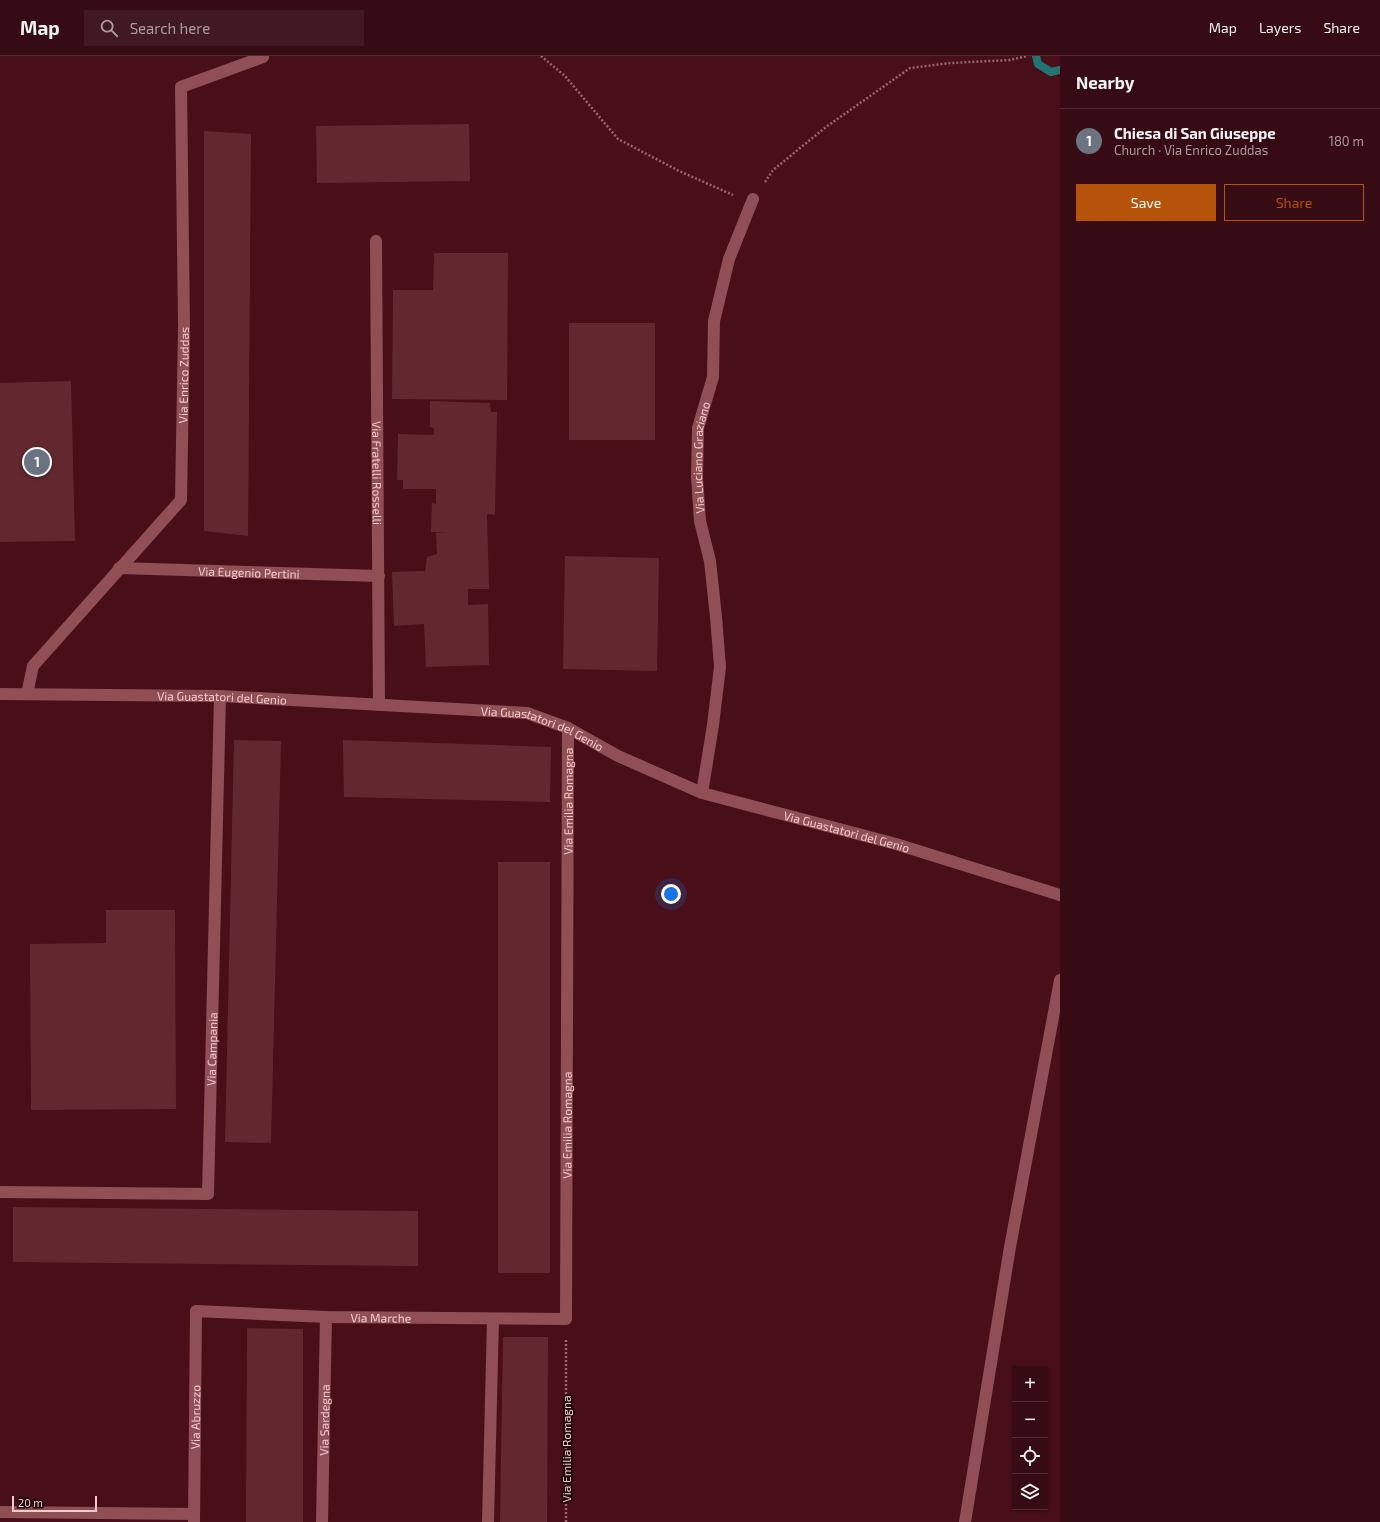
<!DOCTYPE html>
<html lang="en">
<head>
<meta charset="utf-8">
<style>
  :root { --surface:#360b13; --page:#411921; --text:#f1f3f6; --muted:#aa9ba0; --line:#502b33; --accent:#b45309 }
  body { margin:0; font-family:"Exo 2",sans-serif; background:var(--page); color:var(--text) }
  .controls { position:absolute; right:12px; bottom:12px; display:grid; overflow:hidden; border-radius:0px; box-shadow:0 1px 3px #0004 }
  .controls button { width:36px; height:36px; display:grid; place-items:center; padding:0; border:0; border-bottom:1px solid var(--line); background:var(--surface); color:var(--text); font:20px sans-serif }
  .scale { position:absolute; left:12px; bottom:10px; width:85px; box-sizing:border-box; padding-left:4px; border:2px solid #f1cccd; border-top:0; font-size:11px; line-height:14px; white-space:nowrap; color:#f1cccd; -webkit-text-stroke:3px #1f070a; paint-order:stroke }
  .you { position:absolute; left:671px; top:838px; width:14px; height:14px; margin:-10px; border:3px solid #fff; border-radius:50%; background:#1a73e8; box-shadow:0 0 0 6px #1a73e833 }
  .badge { display:grid; place-items:center; width:26px; height:26px; border-radius:50%; background:var(--accent); color:#fff; font-size:13px; font-weight:700 }
  .pin { position:absolute; translate:-50% -50%; border:2px solid #fff; box-shadow:0 1px 4px #0006 }
  .list { margin:0; padding:0; list-style:none }
  h2 { display:flex; justify-content:space-between; align-items:center; height:52px; margin:0; padding:0 16px; font-size:17px }
  h2 small { font-size:13px; font-weight:400; color:var(--muted) }
  .list li { display:grid; grid-template-columns:26px 1fr auto; gap:12px; align-items:center; box-sizing:border-box; height:64px; padding:0 16px; border-top:1px solid var(--line) }
  .list b { display:block; font-size:15px; white-space:nowrap }
  .list p { margin:0; font-size:13px; white-space:nowrap; color:var(--muted) }
  .list em { font-size:13px; font-style:normal; color:var(--muted) }
  .actions { display:flex; gap:8px; padding:12px 16px }
  .actions a { flex:1; padding:9px 0; border:1px solid var(--accent); border-radius:0px; text-align:center; font-size:14px; color:var(--accent) }
  .actions .main { background:var(--accent); color:#fff }
  .icon { flex:none; width:22px; height:22px; fill:none; stroke:currentColor; stroke-width:2; stroke-linecap:round; stroke-linejoin:round }
  .map { position:relative; flex:none; width:1060px; height:1466px; overflow:hidden }
  header { display:flex; align-items:center; gap:24px; box-sizing:border-box; height:56px; padding:0 20px; background:var(--surface); border-bottom:1px solid var(--line) }
  header strong { font-size:19px }
  nav { display:flex; gap:22px; margin-inline-start:auto; font-size:14px }
  .search { width:280px; height:36px; background:var(--page); display:flex; align-items:center; gap:10px; box-sizing:border-box; padding:0 14px; border-radius:0px; color:var(--muted); font-size:15px }
  main { display:flex }
  aside { flex:1; background:var(--surface) }
  .map>svg:first-child { display:block }
</style>
</head>
<body>
<header>
<strong>Map</strong>
<div class="search"><svg class="icon" aria-label="search" viewBox="0 0 24 24"><circle cx="10" cy="10" r="6"/><path d="M15 15l6 6"/></svg>Search here</div>
<nav><a>Map</a><a>Layers</a><a>Share</a></nav>
</header>
<main>
<div class="map">
<svg width="1060" height="1466" viewBox="0 0 1060 1466">
  <rect width="100%" height="100%" fill="#480f19"/>
  <g fill="none" stroke-linecap="round" stroke-linejoin="round">
    <!-- stream -->
    <path stroke="#227474" stroke-width="8" d="M1036,0L1038,8L1051,16L1060,14"/>
  </g>
  <!-- building -->
  <path fill="#63282f" d="M469,68L470,125L317,127L316,70Z
    M204,75L251,78L248,480L204,475Z
    M434,197H508L507,344L392,343L393,234H433Z
    M569,267H655V384H569Z
    M71,325L75,485L0,486V327Z
    M430,345L490,347L491,356H497L495,459L487,458L489,533H468V549L488,548L489,609L426,611L424,568L394,570L392,516L425,515L427,501L437,498L436,477H447L431,476L432,447L436,448V433H403V424H397L398,378L434,379V372L430,371Z
    M565,500L659,502L657,615L563,613Z
    M234,684L281,685L271,1087L225,1086Z
    M343,684L551,691L550,746L344,741Z
    M498,806H550V1217H498Z
    M106,854H175L176,1053L31,1054L30,888L106,887Z
    M13,1151L418,1155V1210L13,1206Z
    M247,1272L303,1273V1466H246Z
    M503,1281H548L547,1466H500Z"/>
  <g fill="none" stroke-linecap="round" stroke-linejoin="round">
    <!-- path -->
    <path stroke="#97676d" stroke-width="2.5" stroke-dasharray="2 2" stroke-linecap="butt" d="M541,0L565,20L618,83L679,115L733,139
      M765,126L773,114L826,71L910,12L951,7L1010,4L1027,0
      M566,1466V1284"/>
    <!-- minor -->
    <g stroke="#8f4f55" stroke-width="12">
      <path id="s1" d="M376,185L379,649"/>
      <path id="s2" d="M119,512L379,520"/>
      <path id="s3" d="M0,638L220,640L527,657L568,672L618,700L702,737L896,788L1060,839"/>
      <path id="s4" d="M27,638L33,610L181,444L184,270L181,31L263,1"/>
      <path id="s5" d="M702,737L713,669L720,611L716,561L710,505L700,465L697,421L698,372L713,321L714,265L729,203L753,143"/>
      <path id="s6" d="M0,1136L208,1138L220,640"/>
      <path d="M0,1456L194,1458"/>
      <path id="s7" d="M194,1466L196,1255L326,1261L566,1263L568,672"/>
      <path id="s8" d="M322,1466L326,1261"/>
      <path d="M488,1466L493,1263"/>
      <path d="M965,1466L1010,1191L1060,924"/>
    </g>
  </g>
  <g text-anchor="middle" dominant-baseline="central" stroke-width="3.5" stroke-linejoin="round" paint-order="stroke">
    <!-- street labels -->
    <g font-size="12" fill="#f1cccd" stroke="#1f070a">
      <text stroke="none"><textPath href="#s4" startOffset="376">Via Enrico Zuddas</textPath></text>
      <text stroke="none"><textPath href="#s5" startOffset="339">Via Luciano Graziano</textPath></text>
      <text stroke="none"><textPath href="#s1" startOffset="232">Via Fratelli Rosselli</textPath></text>
      <text stroke="none"><textPath href="#s2" startOffset="130">Via Eugenio Pertini</textPath></text>
      <text stroke="none"><textPath href="#s3" startOffset="222">Via Guastatori del Genio</textPath></text>
      <text stroke="none"><textPath href="#s3" startOffset="546">Via Guastatori del Genio</textPath></text>
      <text stroke="none"><textPath href="#s7" startOffset="1099">Via Emilia Romagna</textPath></text>
      <text stroke="none"><textPath href="#s3" startOffset="870">Via Guastatori del Genio</textPath></text>
      <text stroke="none"><textPath href="#s6" startOffset="353">Via Campania</textPath></text>
      <text stroke="none"><textPath href="#s7" startOffset="775">Via Emilia Romagna</textPath></text>
      <text stroke="none"><textPath href="#s7" startOffset="396">Via Marche</textPath></text>
      <text stroke="none"><textPath href="#s7" startOffset="105">Via Abruzzo</textPath></text>
      <text stroke="none"><textPath href="#s8" startOffset="102">Via Sardegna</textPath></text>
      <text transform="translate(566 1393) rotate(-90)">Via Emilia Romagna</text>
    </g>
  </g>
</svg>
<div class="controls">
<button>+</button>
<button>−</button>
<button><svg class="icon" aria-label="locate" viewBox="0 0 24 24"><circle cx="12" cy="12" r="6"/><path d="M12 2v4M12 18v4M2 12h4M18 12h4"/></svg></button>
<button><svg class="icon" aria-label="layers" viewBox="0 0 24 24"><path d="M12 4l9 5-9 5-9-5zM3 14l9 5 9-5"/></svg></button>
</div>
<div class="scale">20 m</div>
<div class="you"></div>
<div class="pin badge" style="left:37px;top:406px;background:#6b7280">1</div>
</div>
<aside>
<h2>Nearby<small></small></h2>
<ul class="list">
<li><span class="badge" style="background:#6b7280">1</span><div><b>Chiesa di San Giuseppe</b><p>Church · Via Enrico Zuddas</p></div><em>180 m</em></li>
</ul>
<div class="actions"><a class="main">Save</a><a>Share</a></div>
</aside>
</main>
</body>
</html>
